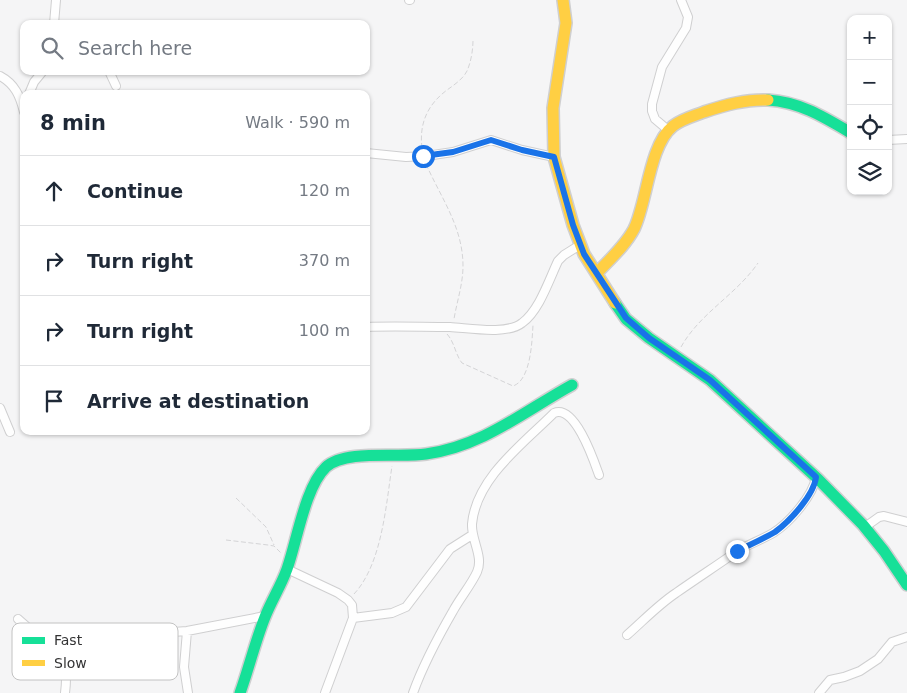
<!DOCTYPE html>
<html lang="en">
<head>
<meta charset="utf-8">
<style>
  :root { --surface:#fff; --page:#f2f2f3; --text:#1f2937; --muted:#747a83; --line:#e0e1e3 }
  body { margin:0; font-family:"DejaVu Sans",sans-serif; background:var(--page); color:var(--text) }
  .controls { position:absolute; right:15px; top:15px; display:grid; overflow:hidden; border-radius:10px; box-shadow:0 1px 4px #0004 }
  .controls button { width:45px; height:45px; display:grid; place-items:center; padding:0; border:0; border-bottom:1px solid var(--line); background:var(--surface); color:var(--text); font:25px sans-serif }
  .stop { position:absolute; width:15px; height:15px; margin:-11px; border:4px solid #1a73e8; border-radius:50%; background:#fff }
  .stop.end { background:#1a73e8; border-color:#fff; box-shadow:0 1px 5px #0008 }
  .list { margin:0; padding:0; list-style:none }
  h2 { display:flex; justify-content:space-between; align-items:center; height:65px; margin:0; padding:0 20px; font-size:21px }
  h2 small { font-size:16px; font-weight:400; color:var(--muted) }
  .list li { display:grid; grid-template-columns:32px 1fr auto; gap:15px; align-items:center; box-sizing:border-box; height:70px; padding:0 20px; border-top:1px solid var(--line) }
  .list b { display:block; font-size:19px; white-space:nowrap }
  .list em { font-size:16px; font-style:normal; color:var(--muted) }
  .icon { flex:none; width:28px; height:28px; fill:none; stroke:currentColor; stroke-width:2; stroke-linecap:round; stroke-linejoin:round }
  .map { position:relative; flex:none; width:907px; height:693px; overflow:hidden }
  .search { position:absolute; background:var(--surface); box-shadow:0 1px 4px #0004; left:20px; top:20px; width:350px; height:55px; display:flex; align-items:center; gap:12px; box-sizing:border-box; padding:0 18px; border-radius:10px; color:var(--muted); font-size:19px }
  .panel { position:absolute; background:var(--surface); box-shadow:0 1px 4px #0004; left:20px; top:90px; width:350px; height:345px; border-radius:10px }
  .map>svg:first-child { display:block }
</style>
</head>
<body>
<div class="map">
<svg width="907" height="693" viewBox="0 0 907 693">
  <rect width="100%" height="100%" fill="#f5f5f6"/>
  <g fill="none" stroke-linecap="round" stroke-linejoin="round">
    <defs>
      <path id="street" d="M409,0H410
        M54,24L56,0
        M109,71L116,86
        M0,76C15,84 20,96 24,112
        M29,94L34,82L43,71
        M668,130L655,119L652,111V104L662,67L686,28L688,17L681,0
        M888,140L907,139
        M366,153L406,157L426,156L453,152L491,140L522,150L554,157
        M366,327C394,326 422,327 450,327C469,328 507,335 522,323C539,311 549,280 558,261L564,255L580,245
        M0,408L10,432
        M865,527L879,517L884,516L907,522
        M287,569L338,593L348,600L352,605L353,618L325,693
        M353,618L392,613L406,607L450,549L472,535
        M18,619C31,631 60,652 65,669C67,677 66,685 65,693
        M187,631L184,667L188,693
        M627,635C643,621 658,605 676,593C696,579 716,566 736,552C747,545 761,540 773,533C789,523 813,496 816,477
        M59,659L81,647L131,635L187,631L265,616
        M413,693C423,665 438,637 453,611C460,598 471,585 477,572C484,557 471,540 472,524C476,478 524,443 554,413C575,404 594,461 599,475
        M819,693L830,680L844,677L860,671L878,659L892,642L907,637"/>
      <path id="fast" d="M768,100C800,102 824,117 851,133
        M615,303L626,319L649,338L710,380L818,479L863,525L884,551L907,585
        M240,693C249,668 255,642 265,617C271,601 281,586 287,569C297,541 305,487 326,467C345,449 400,458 426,454C483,446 523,412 572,385"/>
      <path id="slow" d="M563,0L566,23L553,108L554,157L573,225L584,254L615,303
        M597,273C610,259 625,246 634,229C647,203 649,145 673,126C682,119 694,116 704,112C725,105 746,99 768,100"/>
    </defs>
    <!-- street casing -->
    <use href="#street" stroke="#cfcfd0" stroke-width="10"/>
    <!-- fast casing -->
    <use href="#fast" stroke="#cfcfd0" stroke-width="14"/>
    <!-- slow casing -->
    <use href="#slow" stroke="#cfcfd0" stroke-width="14"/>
    <!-- path -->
    <path stroke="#d4d4d6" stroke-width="1" stroke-dasharray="5 2.5" stroke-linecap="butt" d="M422,148C419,124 427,105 447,90C454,85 463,79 467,71C471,62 473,50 473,40
      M426,164C441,198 463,227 463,266C463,284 457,301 454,319
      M447,334C455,343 455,354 462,363L513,386C531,380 532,341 533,325
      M681,347C700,313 736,295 758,263
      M236,498L266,527L274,545
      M226,540L268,545L274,546L282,554
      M354,594C382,564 386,505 392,466"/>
    <!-- street -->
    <use href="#street" stroke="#fefefe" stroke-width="8"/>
    <!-- fast -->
    <use href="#fast" stroke="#16e098" stroke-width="11"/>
    <!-- slow -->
    <use href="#slow" stroke="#ffcf43" stroke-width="11"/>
  </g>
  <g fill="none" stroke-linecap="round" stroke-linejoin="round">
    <!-- route -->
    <path stroke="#1a73e8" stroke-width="6" d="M423,156L453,152L491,140L522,150L554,157L573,225L584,254L626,318L649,338L710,380L816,477C814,495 790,521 775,532C763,539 750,545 737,551"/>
  </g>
  <!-- legend -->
  <rect x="12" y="623" width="166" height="57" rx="8" fill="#fff" stroke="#c2c2c2" stroke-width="1"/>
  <rect x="22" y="637" width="23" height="7" fill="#16e098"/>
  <rect x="22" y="660" width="23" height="6" fill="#ffcf43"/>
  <g font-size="14" fill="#333334">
    <text x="54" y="645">Fast</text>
    <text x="54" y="668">Slow</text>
  </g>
</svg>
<div class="controls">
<button>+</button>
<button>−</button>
<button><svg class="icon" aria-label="locate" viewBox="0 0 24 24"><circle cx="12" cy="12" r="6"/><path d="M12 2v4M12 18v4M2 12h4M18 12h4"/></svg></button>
<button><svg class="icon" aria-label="layers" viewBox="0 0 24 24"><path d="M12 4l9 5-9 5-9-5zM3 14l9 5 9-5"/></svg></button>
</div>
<div class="stop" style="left:423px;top:156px"></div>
<div class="stop end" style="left:737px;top:551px"></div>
<div class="search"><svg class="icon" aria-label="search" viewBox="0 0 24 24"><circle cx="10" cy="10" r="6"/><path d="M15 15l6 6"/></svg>Search here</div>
<section class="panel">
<h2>8 min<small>Walk · 590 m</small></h2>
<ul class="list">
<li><svg class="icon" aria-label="ahead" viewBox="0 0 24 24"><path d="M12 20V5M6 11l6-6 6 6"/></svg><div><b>Continue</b></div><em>120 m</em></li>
<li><svg class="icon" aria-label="right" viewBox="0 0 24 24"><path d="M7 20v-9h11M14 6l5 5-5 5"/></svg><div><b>Turn right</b></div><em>370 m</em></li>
<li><svg class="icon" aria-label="right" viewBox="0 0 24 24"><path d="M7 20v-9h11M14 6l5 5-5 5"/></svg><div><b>Turn right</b></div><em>100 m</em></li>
<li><svg class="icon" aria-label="arrive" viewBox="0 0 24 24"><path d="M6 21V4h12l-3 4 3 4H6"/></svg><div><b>Arrive at destination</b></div></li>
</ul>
</section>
</div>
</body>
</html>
